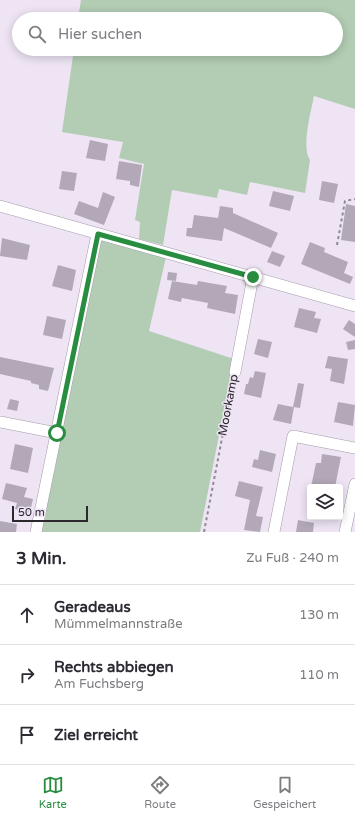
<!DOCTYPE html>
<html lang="de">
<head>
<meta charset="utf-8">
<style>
  :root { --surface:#fff; --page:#f7f7f7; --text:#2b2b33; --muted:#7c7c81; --line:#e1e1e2; --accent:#298d41 }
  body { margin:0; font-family:"Varela Round",sans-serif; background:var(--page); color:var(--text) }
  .controls { position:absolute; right:12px; bottom:12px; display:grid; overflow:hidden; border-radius:4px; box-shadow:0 2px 10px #0003 }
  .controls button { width:36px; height:36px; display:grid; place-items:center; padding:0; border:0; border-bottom:1px solid var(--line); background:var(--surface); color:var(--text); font:20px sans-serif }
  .scale { position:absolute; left:12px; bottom:10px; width:76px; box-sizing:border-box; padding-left:4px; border:2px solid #2c282e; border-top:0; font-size:11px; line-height:14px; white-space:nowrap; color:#2c282e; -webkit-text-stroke:3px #eee4f4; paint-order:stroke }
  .stop { position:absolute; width:12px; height:12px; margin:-9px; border:3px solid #298d41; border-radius:50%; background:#fff }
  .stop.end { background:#298d41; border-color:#fff; box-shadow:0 1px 4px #0008 }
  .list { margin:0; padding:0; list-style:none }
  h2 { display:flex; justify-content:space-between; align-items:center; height:52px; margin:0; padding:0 16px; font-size:17px }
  h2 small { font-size:13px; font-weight:400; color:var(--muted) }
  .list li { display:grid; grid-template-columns:26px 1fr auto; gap:12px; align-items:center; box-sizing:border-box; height:60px; padding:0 16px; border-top:1px solid var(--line) }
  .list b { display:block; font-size:15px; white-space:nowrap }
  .list p { margin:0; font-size:13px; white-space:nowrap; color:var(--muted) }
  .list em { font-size:13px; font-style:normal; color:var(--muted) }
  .icon { flex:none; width:22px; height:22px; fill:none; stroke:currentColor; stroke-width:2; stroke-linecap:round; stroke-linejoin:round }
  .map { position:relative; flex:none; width:355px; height:532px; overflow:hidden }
  .search { position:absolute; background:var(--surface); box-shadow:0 2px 10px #0003; left:12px; right:12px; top:12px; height:44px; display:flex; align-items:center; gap:10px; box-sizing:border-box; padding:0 14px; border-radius:22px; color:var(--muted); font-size:15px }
  .sheet { height:232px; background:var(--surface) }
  nav { display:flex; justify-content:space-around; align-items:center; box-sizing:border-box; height:56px; border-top:1px solid var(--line); background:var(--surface); font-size:11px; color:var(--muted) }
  nav a { display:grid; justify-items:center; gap:2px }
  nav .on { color:var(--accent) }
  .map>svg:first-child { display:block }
</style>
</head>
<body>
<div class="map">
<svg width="355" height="532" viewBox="0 0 355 532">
  <rect width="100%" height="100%" fill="#eee4f4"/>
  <!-- green -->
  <path fill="#b2cdb4" d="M81,0H355V109L314,96C311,112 301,147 310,160L305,193L250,182L247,195L219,189L217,198L172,190L163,245L139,239L140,222L135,220L144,164L119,158L123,142L62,132L74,49H336V19H78Z
    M100,240L166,257L149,331L234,359L200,532H41Z"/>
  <!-- building -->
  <path fill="#b2a8b8" d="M90,140L108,144L105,161L86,158Z
    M119,161L142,165L139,187L130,185V181L116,179Z
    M62,171L77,173L74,191L59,189Z
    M322,181L338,184L334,203L319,200Z
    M273,191L294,196L290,211L269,206Z
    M103,192L115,197L104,225L74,214L79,201L98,208Z
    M346,204L355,206V242L341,240Z
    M220,206L233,208V213L278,233L271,248L224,228L222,241L186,236L187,228H192L194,215L218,218Z
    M2,238L30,245L27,260L0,256Z
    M310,242L325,248L324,252L348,262L344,273L353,277L350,284L301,264Z
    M272,251L285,256L280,267L267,262Z
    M58,265L76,270L72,291L52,286Z
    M168,272L177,273L176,281L167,280Z
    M172,281L197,285L198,281L227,286L225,293L238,295L235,314L207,308L208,303L182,298L181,302L168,299Z
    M299,308L316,312L314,318L321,319L317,333L294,327Z
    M47,316L66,320L62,339L43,335Z
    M349,320L355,324V337L343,329Z
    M258,339L272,342L268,358L254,354Z
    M355,340V349L348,350L346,342Z
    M328,356L348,359L344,384L330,381L332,369L325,368Z
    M0,357L54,368L48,391L39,389V385L31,383V381L0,374Z
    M255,371L266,373L261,398L244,394L246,384H248L250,377L253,378Z
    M298,383L304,384L300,408L294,407L291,424L273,420L278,404L293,407Z
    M10,399L19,401L17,411L7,409Z
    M338,402L355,405L353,426L334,422Z
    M15,444L33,448L28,473L10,469Z
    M260,450L276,454L272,472L252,467L254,459L258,460Z
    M322,454L341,457L335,487H311L316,463H321Z
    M239,481L263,487L256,516L263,517L260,532L244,530L250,500L235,496Z
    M6,483L27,488L24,497L33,499L30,512L15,509L17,503L2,499Z
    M298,520L314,523L313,532H296Z
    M0,521L17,524L16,532H0Z"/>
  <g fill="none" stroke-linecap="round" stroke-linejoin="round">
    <defs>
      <path id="minor" d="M0,206L355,306
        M235,372L253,277
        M0,422L57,433
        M36,532L97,234
        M274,532L293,436L355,448
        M345,532L355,484"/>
    </defs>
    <!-- minor casing -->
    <use href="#minor" stroke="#a49baa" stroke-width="12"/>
    <!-- path -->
    <path stroke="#908994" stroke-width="2" stroke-dasharray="3 3" stroke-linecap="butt" d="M337,245L345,201L355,199
      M204,532L233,381"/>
    <!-- minor -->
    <use href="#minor" stroke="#fff" stroke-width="11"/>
  </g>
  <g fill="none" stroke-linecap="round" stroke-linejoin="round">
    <!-- route -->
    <path stroke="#298d41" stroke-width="5" d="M57,433L98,234L253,277"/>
  </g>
  <g text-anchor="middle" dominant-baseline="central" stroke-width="3" stroke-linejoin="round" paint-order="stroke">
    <!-- street labels -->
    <g font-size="12" fill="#2c282e" stroke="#eee4f4">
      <text transform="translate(228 405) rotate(-79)">Moorkamp</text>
    </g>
  </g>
</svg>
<div class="controls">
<button><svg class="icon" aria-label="layers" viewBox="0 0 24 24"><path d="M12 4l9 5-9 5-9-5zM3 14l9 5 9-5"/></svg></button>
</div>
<div class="scale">50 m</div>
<div class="stop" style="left:57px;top:433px"></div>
<div class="stop end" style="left:253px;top:277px"></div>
<div class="search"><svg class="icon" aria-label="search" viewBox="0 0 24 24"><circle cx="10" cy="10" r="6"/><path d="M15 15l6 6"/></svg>Hier suchen</div>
</div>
<section class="sheet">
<h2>3 Min.<small>Zu Fuß · 240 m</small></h2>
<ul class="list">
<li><svg class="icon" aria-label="ahead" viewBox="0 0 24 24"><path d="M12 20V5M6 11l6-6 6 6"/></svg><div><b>Geradeaus</b><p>Mümmelmannstraße</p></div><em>130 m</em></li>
<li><svg class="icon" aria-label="right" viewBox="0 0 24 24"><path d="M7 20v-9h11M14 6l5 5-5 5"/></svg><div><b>Rechts abbiegen</b><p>Am Fuchsberg</p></div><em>110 m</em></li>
<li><svg class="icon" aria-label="arrive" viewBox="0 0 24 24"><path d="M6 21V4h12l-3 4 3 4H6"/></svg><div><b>Ziel erreicht</b></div></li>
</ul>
</section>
<nav>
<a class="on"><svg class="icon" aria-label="map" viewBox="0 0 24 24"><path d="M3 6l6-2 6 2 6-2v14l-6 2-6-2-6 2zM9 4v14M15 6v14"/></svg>Karte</a>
<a><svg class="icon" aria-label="directions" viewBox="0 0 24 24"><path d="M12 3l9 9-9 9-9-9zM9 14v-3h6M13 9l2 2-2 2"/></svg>Route</a>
<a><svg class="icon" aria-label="saved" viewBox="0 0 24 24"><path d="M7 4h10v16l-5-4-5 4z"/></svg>Gespeichert</a>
</nav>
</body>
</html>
